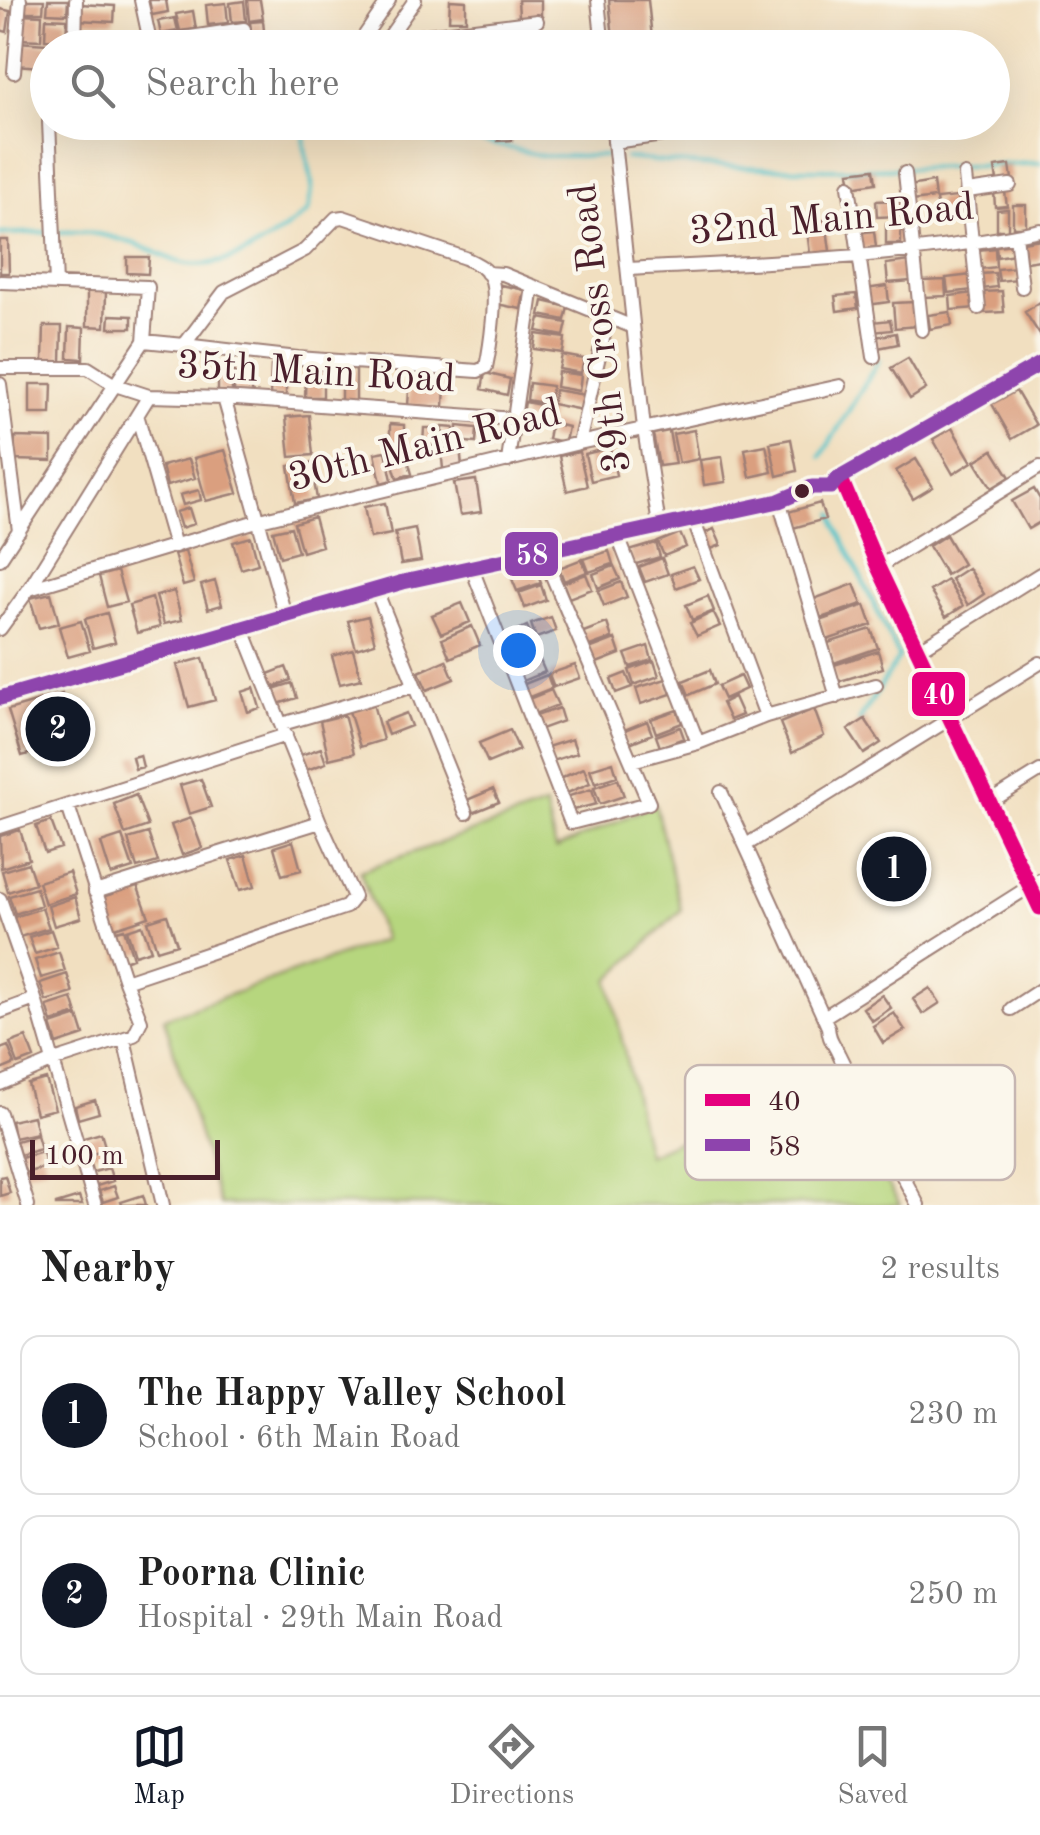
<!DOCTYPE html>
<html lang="en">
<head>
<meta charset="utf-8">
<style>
  :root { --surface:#fff; --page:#f6f6f6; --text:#222; --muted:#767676; --line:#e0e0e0; --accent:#111827 }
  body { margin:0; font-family:"Old Standard TT",serif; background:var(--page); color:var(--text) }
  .scale { position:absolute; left:30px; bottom:25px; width:190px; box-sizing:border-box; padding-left:10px; border:5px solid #4a1f2b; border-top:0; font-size:28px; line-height:35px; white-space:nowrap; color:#4a1f2b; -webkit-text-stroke:8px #fbf7ec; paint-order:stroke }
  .you { position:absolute; left:518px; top:650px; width:35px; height:35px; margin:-25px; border:8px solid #fff; border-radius:50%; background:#1a73e8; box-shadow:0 0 0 15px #1a73e833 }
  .badge { display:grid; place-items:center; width:65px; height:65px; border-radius:50%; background:var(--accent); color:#fff; font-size:32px; font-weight:700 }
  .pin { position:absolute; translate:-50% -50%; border:5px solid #fff; box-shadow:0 2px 10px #0006 }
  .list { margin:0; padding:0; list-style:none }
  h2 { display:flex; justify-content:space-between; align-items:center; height:130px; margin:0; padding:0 40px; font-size:42px }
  h2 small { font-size:32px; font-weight:400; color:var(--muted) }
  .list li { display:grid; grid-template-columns:65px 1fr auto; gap:30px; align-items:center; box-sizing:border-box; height:160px; margin:0 20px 20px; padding:0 20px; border:2px solid var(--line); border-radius:20px }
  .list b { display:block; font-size:38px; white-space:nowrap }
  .list p { margin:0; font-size:32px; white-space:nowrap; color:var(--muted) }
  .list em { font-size:32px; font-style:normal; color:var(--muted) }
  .icon { flex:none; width:55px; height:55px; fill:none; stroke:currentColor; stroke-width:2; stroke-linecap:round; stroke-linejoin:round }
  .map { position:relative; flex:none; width:1040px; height:1205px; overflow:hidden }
  .search { position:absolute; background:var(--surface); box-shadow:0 10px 40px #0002; left:30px; right:30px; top:30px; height:110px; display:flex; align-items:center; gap:25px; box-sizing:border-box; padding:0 35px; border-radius:55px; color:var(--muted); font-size:38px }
  .sheet { height:490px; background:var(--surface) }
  nav { display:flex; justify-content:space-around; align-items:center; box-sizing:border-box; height:140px; border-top:2px solid var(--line); background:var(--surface); font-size:28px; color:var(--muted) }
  nav a { display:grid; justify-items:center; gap:5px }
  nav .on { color:var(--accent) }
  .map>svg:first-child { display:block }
</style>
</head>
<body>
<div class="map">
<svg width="1040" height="1205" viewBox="0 0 1040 1205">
  <rect width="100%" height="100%" fill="#fbf7ec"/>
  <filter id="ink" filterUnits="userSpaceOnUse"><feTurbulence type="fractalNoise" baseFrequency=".01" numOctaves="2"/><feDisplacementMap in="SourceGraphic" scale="20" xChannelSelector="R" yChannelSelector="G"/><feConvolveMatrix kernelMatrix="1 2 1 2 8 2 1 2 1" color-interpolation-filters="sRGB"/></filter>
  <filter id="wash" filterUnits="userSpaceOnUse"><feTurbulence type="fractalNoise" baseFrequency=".0048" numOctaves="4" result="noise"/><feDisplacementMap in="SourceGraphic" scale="40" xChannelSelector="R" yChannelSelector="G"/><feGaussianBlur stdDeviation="2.25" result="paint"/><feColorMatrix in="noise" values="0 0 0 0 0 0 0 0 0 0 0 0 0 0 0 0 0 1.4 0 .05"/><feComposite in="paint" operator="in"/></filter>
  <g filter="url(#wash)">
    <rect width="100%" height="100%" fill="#f1dfc0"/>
    <!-- green -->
    <path fill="#b6d67e" stroke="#807a54" stroke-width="2.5" d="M655,804L681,910L609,980L647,1155L827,1074L900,1205H220L164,1018L384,940L360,871L545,806L556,849Z"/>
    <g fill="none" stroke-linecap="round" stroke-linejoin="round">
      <!-- stream -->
      <path stroke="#57c5cb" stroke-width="4" d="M397,122L544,156H605
        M626,158C764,174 901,170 1040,163
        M60,232C92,230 121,238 151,250C162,255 176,263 188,264C233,269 274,238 308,212C309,204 312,195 312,187C313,164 293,139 314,122
        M0,234L50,232
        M821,457L879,360
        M834,514L837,527L899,657L859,721"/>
    </g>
    <g id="blocks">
      <!-- building -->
      <path fill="#da9f7f" d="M21,0H44L43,12H21Z
        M48,0H68L67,14L47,13Z
        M149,0H166L168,12L152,15Z
        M247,0H260L263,19L249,21Z
        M450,0L466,1V20H449Z
        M518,0H541V16H519Z
        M609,0H648L653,48H614Z
        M244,1L246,21L232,22L230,3Z
        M226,3L228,23L208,25L206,5Z
        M79,4L115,6L114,22L78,20Z
        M0,9L10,11L7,32L0,30Z
        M193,11L196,29L180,31L176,14Z
        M19,14L42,15L41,40L18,39Z
        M46,18L67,19L66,40L45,39Z
        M175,18L178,31L161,34L158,21Z
        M263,21L265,41L252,42L250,22Z
        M238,33L239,43L187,48V39Z
        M516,37V48H503L502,38Z
        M485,38L486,48H466L465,40Z
        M17,42L62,45V48H48V58L42,57L41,67L16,65Z
        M449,122H470V132H449Z
        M474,122H494L495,137L475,138Z
        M497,122H511L512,140L498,141Z
        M527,122H551V128H527Z
        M1010,165L1012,179L997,181L995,167Z
        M874,169L876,183L851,187L849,172Z
        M933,182L935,198L912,201L909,186Z
        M994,192H1005L1007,206L995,207Z
        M957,197L958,211L938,213L936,199Z
        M898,200L899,216L877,217L876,201Z
        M1013,205H1026V227H1013Z
        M1008,209V230H997V210Z
        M826,220L830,251L810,254L806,222Z
        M886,224H901V244H886Z
        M874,231L876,247L859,249L857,233Z
        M1040,239V260L1026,262L1023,242Z
        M0,240H8L9,273H0Z
        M1013,244L1014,254L997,257L996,246Z
        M995,248L996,267L980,269L978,250Z
        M127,257H149L148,274L127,273Z
        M910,261L911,281L888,283L886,264Z
        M1016,267L1018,279L999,281L997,269Z
        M995,273L997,287L981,289L980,274Z
        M972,275L973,290L948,293L946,278Z
        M945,280L946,296L924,297L923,281Z
        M501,285L525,290L521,309L497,304Z
        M887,286L889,302L867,305L865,289Z
        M87,291H106L105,327L87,326Z
        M1002,291L1004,312L984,313L983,292Z
        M974,293L976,308L951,310L950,296Z
        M856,294L858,308L837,311L835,296Z
        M543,301L568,307L565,320L540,315Z
        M915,302L917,326L895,328L893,303Z
        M1040,302V335L1025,312Z
        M950,312L952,325L930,329L928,315Z
        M110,315L132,316V328H109Z
        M540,318L567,323L564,336L537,331Z
        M890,320L892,330L873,332L872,322Z
        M44,326H62L61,362L43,361Z
        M69,327L84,328L83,359L68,358Z
        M896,333L898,344L878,348L876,337Z
        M536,334L565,338L563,353L534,349Z
        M562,355L584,359L581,373L559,369Z
        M908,358L926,389L910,399L891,368Z
        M218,365H232V392H218Z
        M235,365H252L251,393H234Z
        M271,366H286V397H270Z
        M341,369H356V401H341Z
        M306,370H323V397H305Z
        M558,372L581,375L579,391L556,387Z
        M485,373L510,379L507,395L482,389Z
        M410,376L445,378L444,407L408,405Z
        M529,383L552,386L549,404L527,400Z
        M30,384H52L51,414H30Z
        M555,390L585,395L582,410L552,404Z
        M1016,391L1036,425L1012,439L992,404Z
        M525,402L551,407L548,424L522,419Z
        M309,415L313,455L290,457L286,417Z
        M551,423L568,427L565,442L548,439Z
        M390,424L404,425V448H390Z
        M458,426L477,428L476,443L457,441Z
        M443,427L454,428V443H442Z
        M424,428H438V446L423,445Z
        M952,428L972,462L953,474L933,439Z
        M694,430L699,459L679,463L673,434Z
        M669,431L675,464L659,466L653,434Z
        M15,437L52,438V461L14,460Z
        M791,439L797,471L777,476L770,443Z
        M766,445L772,472L750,477L745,449Z
        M460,447L462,467L443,469L441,449Z
        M610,448L616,475L591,481L585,454Z
        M405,449L412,474L397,478L390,454Z
        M225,450L238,493L206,501L194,458Z
        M993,450L1010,477L992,488L975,461Z
        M386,451L392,480L381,483L375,453Z
        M579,452L587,486L567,491L559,456Z
        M722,457L726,482L704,485L700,460Z
        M189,459L195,478L167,486L162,466Z
        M916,459L933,487L913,499L896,471Z
        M311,463L317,499L295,503L289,466Z
        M476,480L481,512L460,515L454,483Z
        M1034,489L1040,499V522L1028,529L1012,501Z
        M199,490L201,500L183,505L180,495Z
        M385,503L391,534L370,538L364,507Z
        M820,503L825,519L793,528L788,512Z
        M189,508L194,524L181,528L176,512Z
        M314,517L322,546L302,552L294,523Z
        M291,527L298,552L280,557L273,531Z
        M415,528L421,561L401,564L395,532Z
        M714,529L721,545L711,549L705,533Z
        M680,533L686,547L664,556L658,542Z
        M946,535L963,564L946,575L929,546Z
        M251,537L258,564L241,569L233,542Z
        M656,543L660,557L633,565L629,551Z
        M185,551L194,583L183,586L174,554Z
        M609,551L613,564L589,572L584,559Z
        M662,558L668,574L645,582L639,567Z
        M582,559L587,572L564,581L559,568Z
        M614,566L620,579L598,588L593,574Z
        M693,566L699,579L676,588L671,574Z
        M968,568L984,594L968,605L951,579Z
        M117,571L126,602L107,607L99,576Z
        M536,571L541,583L517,591L512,579Z
        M586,574L592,589L569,598L563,583Z
        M947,580L963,606L946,617L930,591Z
        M215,581L222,605L208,609L201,585Z
        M621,582L627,597L604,606L598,591Z
        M854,584L862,604L821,618L814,599Z
        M541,585L546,600L525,608L519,593Z
        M174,591L182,620L164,624L156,596Z
        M51,593L59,623L39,628L30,598Z
        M708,596L714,611L692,620L686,605Z
        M152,598L160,627L137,633L129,605Z
        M462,603L470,622L441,634L432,615Z
        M865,605L872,625L827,640L820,621Z
        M713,612L720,626L697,636L690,623Z
        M107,613L115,642L93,648L85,619Z
        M368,616L375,643L356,649L348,621Z
        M551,617L556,631L536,638L531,624Z
        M81,621L90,651L68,657L59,627Z
        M607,623L612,638L587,647L581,633Z
        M472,626L480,645L450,658L442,639Z
        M527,626L533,639L510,648L505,636Z
        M871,629L878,648L834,663L828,643Z
        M615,639L620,654L594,664L589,649Z
        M648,646L652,660L630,667L625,654Z
        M353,650L361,679L340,684L332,656Z
        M878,651L883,668L837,682L831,666Z
        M203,658L215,700L189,707L177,665Z
        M539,658L545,672L520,682L515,668Z
        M446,660L454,679L427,690L419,672Z
        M654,661L659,676L634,685L629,670Z
        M575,665L580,678L554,687L549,674Z
        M286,667L291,680L273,687L268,674Z
        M710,670L715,684L689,695L683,681Z
        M626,673L632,687L616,693L611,679Z
        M547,675L552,688L527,698L522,685Z
        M740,676L746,689L724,699L718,686Z
        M666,679L671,694L641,704L636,688Z
        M292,683L297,698L278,704L273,689Z
        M254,688L260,708L248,712L242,692Z
        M551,690L558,705L532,715L526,700Z
        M62,694L76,740L22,756L8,710Z
        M734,697L742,715L730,720L722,703Z
        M373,704L383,740L360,747L349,711Z
        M559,708L563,721L541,729L536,716Z
        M814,709L824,736L792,753L780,723Z
        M677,710L682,723L656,733L651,719Z
        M406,713L411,726L388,735L383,722Z
        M344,715L354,753L329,759L320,721Z
        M865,719L881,743L864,754L848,730Z
        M647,721L652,734L627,744L622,731Z
        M680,727L684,738L660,747L656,736Z
        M510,730L519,750L488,763L479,743Z
        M572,739L577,753L552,761L547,747Z
        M321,748L326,763L304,771L298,756Z
        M140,755L143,767L135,769L132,757Z
        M613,762L617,776L595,783L590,769Z
        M584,768L590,783L565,794L559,779Z
        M201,779L211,807L189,814L180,785Z
        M618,779L624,796L600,804L594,787Z
        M493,789L499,802L472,813L467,800Z
        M592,789L596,804L573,810L569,796Z
        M136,795L148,826L125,834L114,804Z
        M191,818L202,848L182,855L171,825Z
        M51,821L61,848L45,853L36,826Z
        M20,830L29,859L1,868L0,836Z
        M148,833L158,862L137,868L128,839Z
        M122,836L133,868L111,875L101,843Z
        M293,841L301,870L282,875L274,847Z
        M246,855L255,886L240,890L230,860Z
        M28,863L35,883L8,892L2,871Z
        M69,872L76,894L45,904L38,882Z
        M137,885L149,917L109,930L98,898Z
        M36,888L41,905L15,914L9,896Z
        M75,897L81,918L54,926L48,906Z
        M42,908L49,928L20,937L14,917Z
        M167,915L177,944L157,950L148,921Z
        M142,925L151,950L135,955L127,930Z
        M124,929L133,958L120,962L112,932Z
        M51,930L57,947L35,954L29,937Z
        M59,952L65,971L41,978L35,960Z
        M67,974L73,993L46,1001L40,983Z
        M930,988L940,1003L923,1014L913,999Z
        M882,995L891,1008L872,1021L863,1008Z
        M72,998L77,1014L52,1022L47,1006Z
        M894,1013L905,1030L883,1043L873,1026Z
        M78,1016L84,1035L57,1044L51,1025Z
        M26,1037L34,1058L18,1064L10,1043Z
        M8,1046L15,1064L1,1070L0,1049Z
        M46,1079L55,1109L36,1114L28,1084Z
        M95,1100L99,1113L78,1119L75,1106Z
        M33,1116L37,1133L14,1138L11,1121Z
        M101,1133L106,1150L85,1156L80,1139Z
        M37,1135L41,1149L20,1155L16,1141Z
        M43,1152L46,1167L25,1173L21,1158Z
        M109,1168L113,1181L94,1187L90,1173Z
        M5,1176L10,1193L0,1196V1177Z
        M114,1186L118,1197L103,1202L99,1191Z
        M143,1195L146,1205H122L121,1202Z
        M79,1197L82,1205H56V1204Z"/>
    </g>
  </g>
  <g filter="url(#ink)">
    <use href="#blocks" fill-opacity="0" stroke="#9e7f76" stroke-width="2.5"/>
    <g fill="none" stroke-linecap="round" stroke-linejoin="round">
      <defs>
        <path id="street" d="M141,0L149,37L157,42L244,29
          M598,0L603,48
          M387,40L537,21
          M385,43L415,0
          M75,48L76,0
          M356,48L389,0
          M14,72L20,0
          M49,122L56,284
          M612,122L644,429L659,525
          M614,142L670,134
          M905,173L922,330
          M965,175L979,308
          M849,186L874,357
          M967,191L1010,185
          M1016,235L1022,287
          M628,269C766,262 905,259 1040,230
          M487,273L503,274L633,327
          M0,282L148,287L144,341L0,559
          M144,341L184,345L224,292L305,250L336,218L343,217L465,258C475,263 486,267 491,278C498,295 490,348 486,367L478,371L298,358L184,345
          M0,368H88L115,385L149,396L224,398L514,419
          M0,384L19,531
          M224,398L285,615
          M138,418L175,546
          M579,443L608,317
          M508,461L533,286
          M841,479L878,567L1040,908
          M779,501L837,697
          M693,519L766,716
          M617,534L698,743
          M471,566L571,823L649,803L541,550
          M878,567L1040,467
          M29,589L260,520L579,443L840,386
          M376,590L466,813
          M0,629L29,589L149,396
          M917,651L1040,574
          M0,698L403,582L779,501L812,487H831L836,480L1040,364
          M282,724L414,686
          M632,761L698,743L766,716L876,685
          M721,792L828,1027C829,1041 834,1043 839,1055C864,1106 892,1155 918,1205
          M990,802L1040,771
          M0,827L286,735
          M746,845L1040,663
          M95,892L320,822
          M0,899L35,999L95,1205
          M125,981L346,907L354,897L320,822L242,627
          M1011,1009L1040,990
          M0,1012L35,999
          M824,1017L1040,880
          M124,1039L163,1205
          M0,1084L54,1061L134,1035L141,1021L125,981L68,806
          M0,1113L28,1205"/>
      </defs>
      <!-- street casing -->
      <use href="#street" stroke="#9e7f76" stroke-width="16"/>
      <!-- street -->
      <use href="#street" stroke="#fff" stroke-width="12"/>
      <defs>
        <path id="bus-1" d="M841,479L878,567L1040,908"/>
        <path id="bus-2" d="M0,698L403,582L779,501L812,487H831L836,480L1040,364"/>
      </defs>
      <!-- bus-1 casing -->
      <use href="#bus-1" stroke="#fbf7ec" stroke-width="22"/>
      <!-- bus-2 casing -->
      <use href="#bus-2" stroke="#fbf7ec" stroke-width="22"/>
      <!-- bus-1 -->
      <use href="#bus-1" stroke="#e5007d" stroke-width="15"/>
      <!-- bus-2 -->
      <use href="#bus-2" stroke="#8e44ad" stroke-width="15"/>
    </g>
  </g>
  <!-- markers -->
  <circle fill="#4a1f2b" stroke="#fbf7ec" stroke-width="4" cx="802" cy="491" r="9"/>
  <g text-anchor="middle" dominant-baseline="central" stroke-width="8" stroke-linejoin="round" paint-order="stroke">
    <!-- street labels -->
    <g font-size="40" fill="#4a1f2b" stroke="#fbf7ec">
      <text transform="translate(832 221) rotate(-5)">32nd Main Road</text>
      <text transform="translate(602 328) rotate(-97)">39th Cross Road</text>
      <text transform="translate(316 374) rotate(3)">35th Main Road</text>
      <text transform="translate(425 447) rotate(-14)">30th Main Road</text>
    </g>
  </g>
  <!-- legend -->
  <rect x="685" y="1065" width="330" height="115" rx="15" fill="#fbf7ec" stroke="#c6b6b2" stroke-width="2.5"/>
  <rect x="705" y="1094" width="45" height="12" fill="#e5007d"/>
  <rect x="705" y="1139" width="45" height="12" fill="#8e44ad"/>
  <g font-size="28" fill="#4a1f2b">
    <text x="768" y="1110">40</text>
    <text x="768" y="1155">58</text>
  </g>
  <g stroke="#fbf7ec" stroke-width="4">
    <rect x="503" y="530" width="57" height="48" rx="10" fill="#8e44ad"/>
    <rect x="910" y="670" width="57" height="48" rx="10" fill="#e5007d"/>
  </g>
  <g font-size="28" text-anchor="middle" font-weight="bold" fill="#fff">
    <text x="532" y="564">58</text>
    <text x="939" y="704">40</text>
  </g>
</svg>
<div class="scale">100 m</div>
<div class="you"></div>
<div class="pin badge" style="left:894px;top:869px">1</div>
<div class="pin badge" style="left:58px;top:729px">2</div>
<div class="search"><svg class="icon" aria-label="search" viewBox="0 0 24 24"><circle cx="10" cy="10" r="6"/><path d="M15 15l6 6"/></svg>Search here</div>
</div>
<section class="sheet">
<h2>Nearby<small>2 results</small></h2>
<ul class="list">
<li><span class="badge">1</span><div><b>The Happy Valley School</b><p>School · 6th Main Road</p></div><em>230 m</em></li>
<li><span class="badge">2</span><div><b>Poorna Clinic</b><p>Hospital · 29th Main Road</p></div><em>250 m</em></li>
</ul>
</section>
<nav>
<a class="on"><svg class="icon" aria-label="map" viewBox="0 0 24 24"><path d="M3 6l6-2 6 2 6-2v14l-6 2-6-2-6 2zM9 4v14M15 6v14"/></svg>Map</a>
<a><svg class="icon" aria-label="directions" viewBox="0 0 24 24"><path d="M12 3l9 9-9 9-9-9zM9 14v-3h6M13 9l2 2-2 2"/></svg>Directions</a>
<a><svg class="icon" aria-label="saved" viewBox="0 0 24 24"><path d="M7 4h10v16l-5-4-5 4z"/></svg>Saved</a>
</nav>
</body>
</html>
